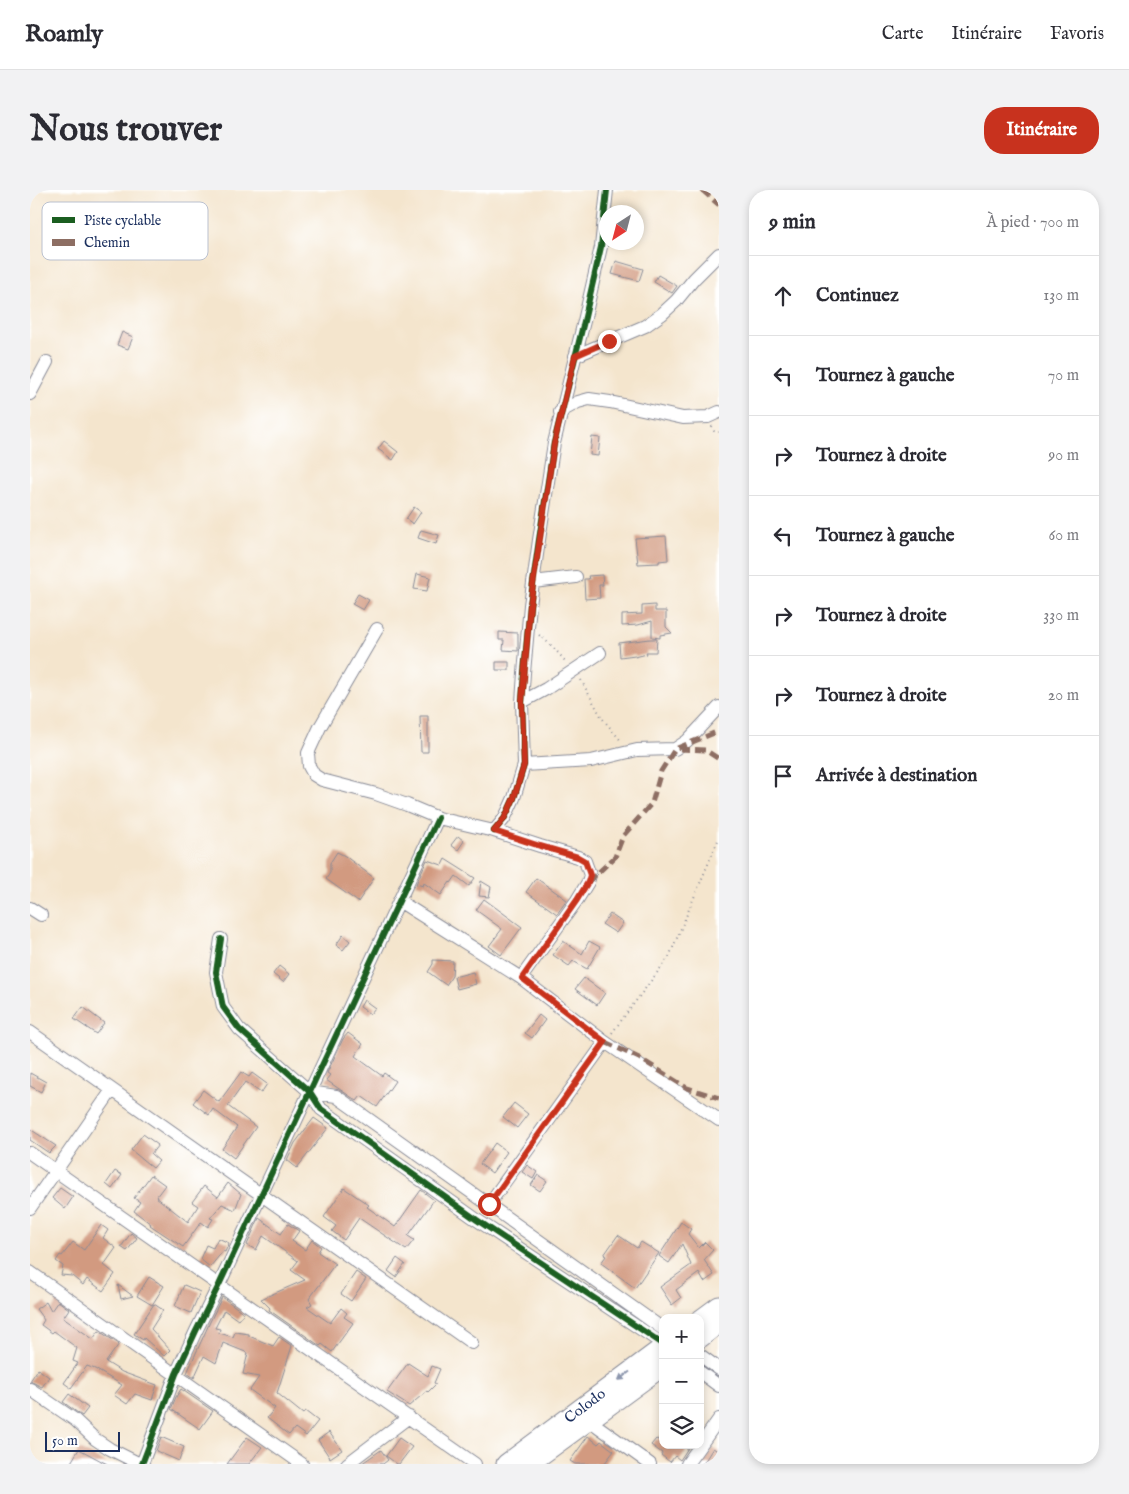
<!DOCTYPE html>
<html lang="fr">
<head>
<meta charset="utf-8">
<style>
  :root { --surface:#fff; --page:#f2f2f3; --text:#2b2b33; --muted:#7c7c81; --line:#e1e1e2; --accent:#c8321e }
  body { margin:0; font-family:"IM FELL English",serif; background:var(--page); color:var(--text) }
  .controls { position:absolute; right:15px; bottom:15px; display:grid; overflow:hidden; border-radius:10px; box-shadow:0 2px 8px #0003 }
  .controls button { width:45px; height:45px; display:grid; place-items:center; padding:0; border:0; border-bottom:1px solid var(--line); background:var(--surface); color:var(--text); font:25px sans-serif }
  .compass { position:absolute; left:569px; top:15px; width:45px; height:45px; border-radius:50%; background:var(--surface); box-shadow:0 2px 8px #0003; rotate:216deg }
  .scale { position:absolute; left:15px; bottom:12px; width:75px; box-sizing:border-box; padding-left:5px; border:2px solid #1b2f5e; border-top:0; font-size:14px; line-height:18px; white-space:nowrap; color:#1b2f5e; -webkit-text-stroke:4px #fff; paint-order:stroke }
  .stop { position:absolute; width:15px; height:15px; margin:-11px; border:4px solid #c8321e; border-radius:50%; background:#fff }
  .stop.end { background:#c8321e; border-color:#fff; box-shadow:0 1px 5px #0008 }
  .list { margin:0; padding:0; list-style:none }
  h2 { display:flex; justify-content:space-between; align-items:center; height:65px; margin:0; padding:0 20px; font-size:21px }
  h2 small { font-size:16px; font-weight:400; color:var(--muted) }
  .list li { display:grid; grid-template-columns:32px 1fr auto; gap:15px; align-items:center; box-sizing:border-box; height:80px; padding:0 20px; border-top:1px solid var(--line) }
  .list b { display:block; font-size:19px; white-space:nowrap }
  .list em { font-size:16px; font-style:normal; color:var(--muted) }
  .icon { flex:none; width:28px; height:28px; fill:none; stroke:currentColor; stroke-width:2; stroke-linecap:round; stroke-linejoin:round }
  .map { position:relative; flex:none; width:689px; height:1274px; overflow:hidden; border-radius:20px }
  header { display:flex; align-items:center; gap:30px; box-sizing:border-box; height:70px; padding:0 25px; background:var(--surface); border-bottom:1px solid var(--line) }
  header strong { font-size:24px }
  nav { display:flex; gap:28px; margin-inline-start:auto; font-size:18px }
  .intro { display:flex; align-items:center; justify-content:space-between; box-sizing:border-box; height:120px; padding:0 30px }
  h1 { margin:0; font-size:35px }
  .button { padding:12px 22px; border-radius:20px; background:var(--accent); color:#fff; font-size:18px; font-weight:700 }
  main { display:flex; gap:30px; padding:0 30px }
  aside { flex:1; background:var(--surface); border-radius:20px; box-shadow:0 2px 8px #0003 }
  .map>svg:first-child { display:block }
</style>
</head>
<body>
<header>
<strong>Roamly</strong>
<nav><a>Carte</a><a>Itinéraire</a><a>Favoris</a></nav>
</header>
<div class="intro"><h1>Nous trouver</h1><a class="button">Itinéraire</a></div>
<main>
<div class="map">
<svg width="689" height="1274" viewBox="0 0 689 1274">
  <rect width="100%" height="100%" fill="#fff"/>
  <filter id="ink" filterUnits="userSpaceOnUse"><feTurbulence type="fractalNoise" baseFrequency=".02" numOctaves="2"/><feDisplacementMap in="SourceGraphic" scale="10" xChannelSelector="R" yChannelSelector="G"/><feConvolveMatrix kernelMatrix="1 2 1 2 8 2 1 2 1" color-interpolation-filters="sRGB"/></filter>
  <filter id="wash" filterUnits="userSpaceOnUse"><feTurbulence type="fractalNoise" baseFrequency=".0096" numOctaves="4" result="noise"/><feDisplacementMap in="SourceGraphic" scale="20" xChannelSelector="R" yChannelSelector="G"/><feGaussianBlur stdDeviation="1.12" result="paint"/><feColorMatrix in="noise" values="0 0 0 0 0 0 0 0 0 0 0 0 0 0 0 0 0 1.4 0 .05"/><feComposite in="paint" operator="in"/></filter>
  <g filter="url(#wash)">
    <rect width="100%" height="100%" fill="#f4e5cd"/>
    <g id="blocks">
      <!-- building -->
      <path fill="#d29a80" d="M586,71L613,79L609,91L582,84Z
        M628,85L647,96L642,103L624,92Z
        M92,142L103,147L98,159L87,155Z
        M562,247L570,248L568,266L560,265Z
        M354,251L368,262L363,270L348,259Z
        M384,317L391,322L383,334L376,329Z
        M391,340L409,345L406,354L388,348Z
        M636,346L638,370L629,371V373L608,374L605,348Z
        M387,384L400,387L397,401L384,399Z
        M572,385L573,395H569L570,408L555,409L554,389H559L558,386Z
        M328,404L339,410L333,420L322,414Z
        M625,415V421H636V437L642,443L630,445V448L622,447V431L608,435L592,436V425L612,424V416Z
        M469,442L488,443V461L473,460L474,450H469Z
        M620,449H627L626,462H616L617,464L605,467V465L590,467L589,453Z
        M466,472H479V480H466Z
        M390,526H398V562H391Z
        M428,646L434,651L428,660L421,655Z
        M307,662L315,666L344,688L328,712L296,689L300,683V673Z
        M415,669L445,688L439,696L426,686L421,693L420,692L411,705L394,693L393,696L386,694L397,670L412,675Z
        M506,688L537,710L527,724L496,702Z
        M451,691L461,697L459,707L449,706Z
        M454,709L492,737L471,765L459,756L472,739L446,720Z
        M580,724L593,733L586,743L572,734Z
        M313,745L320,751L313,760L306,755Z
        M533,751L552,764L559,751L570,757L557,779L543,771L539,776L523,765Z
        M403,770L423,771L422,786L416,795L398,782L403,774Z
        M249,776L259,784L253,792L243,784Z
        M443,782L446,794L427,799L424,787Z
        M554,788L575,803L567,815L545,799Z
        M334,810L345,818L340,824L330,817Z
        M53,817L74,833L66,844L44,829Z
        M509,825L515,830L502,848L495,843Z
        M318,843L333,854L325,866L352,886L354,883L365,891L347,917L331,906L327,911L296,890L300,885L297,883L313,849Z
        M211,882L219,887L222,883L237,894L231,903L215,892L198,916L226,937L204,968L192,959L207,937L183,919L179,925L163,913L173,900L189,912Z
        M0,883L16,892L11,902L0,896Z
        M484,913L498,924L487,938L473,927Z
        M284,928L298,938L267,978L257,970L265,953Z
        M0,939L26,956L19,963L0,950Z
        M113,944L128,955L121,964L129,971L123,978L101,960Z
        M465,953L477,962L462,983L450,974Z
        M497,975L507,982L503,989L492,982Z
        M85,981L92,985L82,999L76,994Z
        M121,985L135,995L126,1007L158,1032L168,1016L162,1012L174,996L188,1007L198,993L211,1004L205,1020L192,1014L180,1028L183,1029L178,1037L171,1032L153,1057L120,1035L121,1034L104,1021L110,1012L104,1008Z
        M508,985L517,991L510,1001L501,995Z
        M30,998L43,1007L35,1019L22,1008Z
        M314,998L339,1015L337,1017L365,1037L391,1000L404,1010L378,1046L384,1050L376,1060L329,1028L314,1050L302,1041L306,1036L294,1027Z
        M229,1028L251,1044L258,1034L269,1041L262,1051L275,1060L282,1050L291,1057L288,1062L305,1074L279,1109L282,1114L277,1117L300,1133L311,1118L317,1123L314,1127L323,1133L302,1162L292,1154L290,1156L239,1120L240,1118L231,1109L275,1090L261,1080L268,1071L233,1046L226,1060L217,1055Z
        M651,1032L661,1039L658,1044L669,1058L675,1052L683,1060L674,1070L684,1085L674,1092L669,1083L646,1100L651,1108L642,1115L630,1097L661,1075L652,1054L639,1073L629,1066Z
        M71,1035L78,1040L73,1048L86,1058L74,1075L85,1084L73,1101L57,1089L53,1095L42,1086L31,1085L33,1076L26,1071L30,1065L32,1066L43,1052L54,1060Z
        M101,1043L107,1048L97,1061L91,1057Z
        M588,1045L607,1058L611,1052L629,1063L605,1098L571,1073L576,1066L574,1065Z
        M188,1048L199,1053L195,1062L193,1061L180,1077L170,1069L176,1055L183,1058Z
        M367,1068L375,1074L366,1087L358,1081Z
        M326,1082L336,1089L321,1111L311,1104Z
        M119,1087L134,1096L122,1115L107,1106Z
        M88,1095L103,1106L91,1109Z
        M154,1095L170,1102L161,1123L145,1116Z
        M192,1107L214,1123L208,1130L194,1120L185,1138L190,1139L189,1143L203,1147L205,1142L219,1144V1146L243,1156L249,1147L262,1156L247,1203L273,1224L275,1221L288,1231L276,1246L265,1238L259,1245L237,1228L245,1218L220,1200L229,1187L213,1184L218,1163L193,1153L186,1173L174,1166L164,1188L157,1183L179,1134Z
        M28,1111L39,1119L33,1128L63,1149L69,1141L89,1154L76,1172L92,1182L127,1195L122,1210L105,1204L97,1214L84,1205L92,1195L65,1179L57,1176L41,1198L34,1193L48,1173L43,1171L47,1158L24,1141L22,1143L11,1135L14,1130L6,1119L16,1112L21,1121Z
        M124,1114L133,1120L121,1139L140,1160L134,1166L114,1148L113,1150L104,1144Z
        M378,1173L398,1186L402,1176L410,1179L404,1193L406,1194L398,1202L397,1201L379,1216L357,1202Z
        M8,1179L19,1187L12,1197L0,1191Z
        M151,1199L183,1221L170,1239L141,1219L146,1207Z
        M39,1204L58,1218L52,1226L33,1212Z
        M299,1242L312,1260L300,1268L288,1250Z
        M633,1242V1255H660L650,1270L645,1266L640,1272L631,1265L632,1263L621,1255L626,1249L628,1250Z
        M558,1246L568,1254L571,1251L584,1261L574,1274H545L540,1271Z
        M131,1247L154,1257L149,1271L126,1261Z
        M217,1247L232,1257L219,1274H197Z
        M369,1248L382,1257L369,1274H367L356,1266Z
        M683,1258L689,1262V1274H673Z
        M49,1259L77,1274H40Z
        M351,1260L358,1270L353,1274H331Z"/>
    </g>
  </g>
  <g filter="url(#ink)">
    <use href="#blocks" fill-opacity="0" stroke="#888a96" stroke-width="1"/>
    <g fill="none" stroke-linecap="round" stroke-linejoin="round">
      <defs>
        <path id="street" d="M545,166L615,136L632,124L646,111L664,89L689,64
          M0,204L17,172
          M530,222L548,212L559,209L580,212L653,228L678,227L689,222
          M503,392L546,387
          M347,439L290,537L278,563L279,576L284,585L292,590L346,604L377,615L408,628L464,641L510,656L548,667L555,671L560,685L558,692L547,710L491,788
          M492,512L516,499L570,463
          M494,575L561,571L607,560L645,559L657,551L689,517
          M464,641L474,629L479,619L484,608L494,575L492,512L494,483L500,415L509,350L524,253L555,127L571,57L577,0
          M369,711L491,788L575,852L689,930
          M0,718L11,725
          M191,749L186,782L193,817L209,839L280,902L291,919L447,1030L633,1154
          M0,842L442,1153
          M280,902L306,906L633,1139
          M0,963L445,1274
          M459,1014L575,852
          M0,1018L82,900
          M0,1082L272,1274
          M670,1165L689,1179
          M670,1182L689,1196
          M0,1199L45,1230L65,1249L80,1259L110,1274
          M559,1230L620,1274
          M112,1274L146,1184L166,1141L189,1095L408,628
          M317,1274L379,1227
          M657,1274L689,1229"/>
        <path id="primary" d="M670,1130L689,1116
          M670,1148L689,1133
          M476,1274L633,1157
          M499,1274L633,1176"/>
      </defs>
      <!-- street casing -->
      <use href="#street" stroke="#888a96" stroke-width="14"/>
      <!-- primary casing -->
      <use href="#primary" stroke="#888a96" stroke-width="21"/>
      <!-- path -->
      <path stroke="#888a96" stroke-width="2" stroke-dasharray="1 4" stroke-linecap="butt" d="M682,236L684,241L689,242
        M509,445L522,456L537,473
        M551,490L572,528L592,552
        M582,843L639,767L689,648"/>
      <!-- street -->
      <use href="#street" stroke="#fff" stroke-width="12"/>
      <!-- primary -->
      <use href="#primary" stroke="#fff" stroke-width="19"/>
      <!-- quiet -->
      <path stroke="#8d6e63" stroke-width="5" stroke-dasharray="10 5" stroke-linecap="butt" d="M672,0L689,15
        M688,0L689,2
        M650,559L675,560L689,569
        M558,692L585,667L593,646L622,613L631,581L645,559L689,541
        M575,852L609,868L657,898L689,908"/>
      <defs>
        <path id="cycleway" d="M464,641L474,629L479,619L484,608L494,575L492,512L494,483L500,415L509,350L524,253L555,127L571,57L577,0
          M191,749L186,782L193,817L209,839L280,902L291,919L447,1030L633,1154
          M112,1274L146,1184L166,1141L189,1095L408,628"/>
      </defs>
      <!-- cycleway casing -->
      <use href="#cycleway" stroke="#fff" stroke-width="9"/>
      <!-- cycleway -->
      <use href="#cycleway" stroke="#1b5e20" stroke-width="6"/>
    </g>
    <!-- one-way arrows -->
    <defs><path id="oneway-solid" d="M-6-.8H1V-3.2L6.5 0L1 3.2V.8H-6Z" transform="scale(1.25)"/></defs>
    <use fill="#8d97ae" href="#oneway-solid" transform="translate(594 1186) rotate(143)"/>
  </g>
  <g fill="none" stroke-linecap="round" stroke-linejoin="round" filter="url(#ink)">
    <!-- route -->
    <path stroke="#c8321e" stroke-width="6" d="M459,1014L575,852L492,788L547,710L558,692L560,685L555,671L548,667L510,656L464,641L474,629L479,619L484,608L494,575L492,512L500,415L524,254L545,166L579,151"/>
  </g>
  <g text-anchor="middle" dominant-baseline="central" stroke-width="4" stroke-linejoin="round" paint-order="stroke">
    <!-- street labels -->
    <g font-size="15" fill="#1b2f5e" stroke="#fff">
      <text transform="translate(555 1216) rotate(-37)">Colodo</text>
    </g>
  </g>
  <!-- legend -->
  <rect x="12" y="12" width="166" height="58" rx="8" fill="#fff" stroke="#bbc1cf" stroke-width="1"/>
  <rect x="22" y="27" width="23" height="6" fill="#1b5e20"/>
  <rect x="22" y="49" width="23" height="7" fill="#8d6e63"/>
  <g font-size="14" fill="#1b2f5e">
    <text x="54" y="35">Piste cyclable</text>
    <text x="54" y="57">Chemin</text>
  </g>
</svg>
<div class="controls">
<button>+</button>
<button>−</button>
<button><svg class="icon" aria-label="layers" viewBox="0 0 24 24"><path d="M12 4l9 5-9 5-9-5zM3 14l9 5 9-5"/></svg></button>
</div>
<svg class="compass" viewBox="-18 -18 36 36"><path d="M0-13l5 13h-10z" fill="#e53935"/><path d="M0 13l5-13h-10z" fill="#7c7c81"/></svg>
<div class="scale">50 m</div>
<div class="stop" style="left:459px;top:1014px"></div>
<div class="stop end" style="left:579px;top:151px"></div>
</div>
<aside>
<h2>9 min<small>À pied · 700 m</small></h2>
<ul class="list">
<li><svg class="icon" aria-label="ahead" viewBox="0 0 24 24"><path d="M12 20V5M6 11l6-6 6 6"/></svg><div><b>Continuez</b></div><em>130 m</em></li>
<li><svg class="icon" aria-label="left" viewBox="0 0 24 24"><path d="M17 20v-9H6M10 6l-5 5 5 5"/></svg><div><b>Tournez à gauche</b></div><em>70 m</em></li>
<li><svg class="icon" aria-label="right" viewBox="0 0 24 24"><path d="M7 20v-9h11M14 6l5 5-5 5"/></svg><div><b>Tournez à droite</b></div><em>90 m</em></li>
<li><svg class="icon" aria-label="left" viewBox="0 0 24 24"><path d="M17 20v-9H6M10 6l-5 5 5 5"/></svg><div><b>Tournez à gauche</b></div><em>60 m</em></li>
<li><svg class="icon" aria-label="right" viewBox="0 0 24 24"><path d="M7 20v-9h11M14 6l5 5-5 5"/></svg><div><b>Tournez à droite</b></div><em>330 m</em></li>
<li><svg class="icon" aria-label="right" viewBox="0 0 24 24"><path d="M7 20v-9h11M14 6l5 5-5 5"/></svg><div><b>Tournez à droite</b></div><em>20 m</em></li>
<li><svg class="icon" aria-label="arrive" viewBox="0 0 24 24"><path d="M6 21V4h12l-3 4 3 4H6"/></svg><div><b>Arrivée à destination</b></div></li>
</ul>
</aside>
</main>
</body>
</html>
